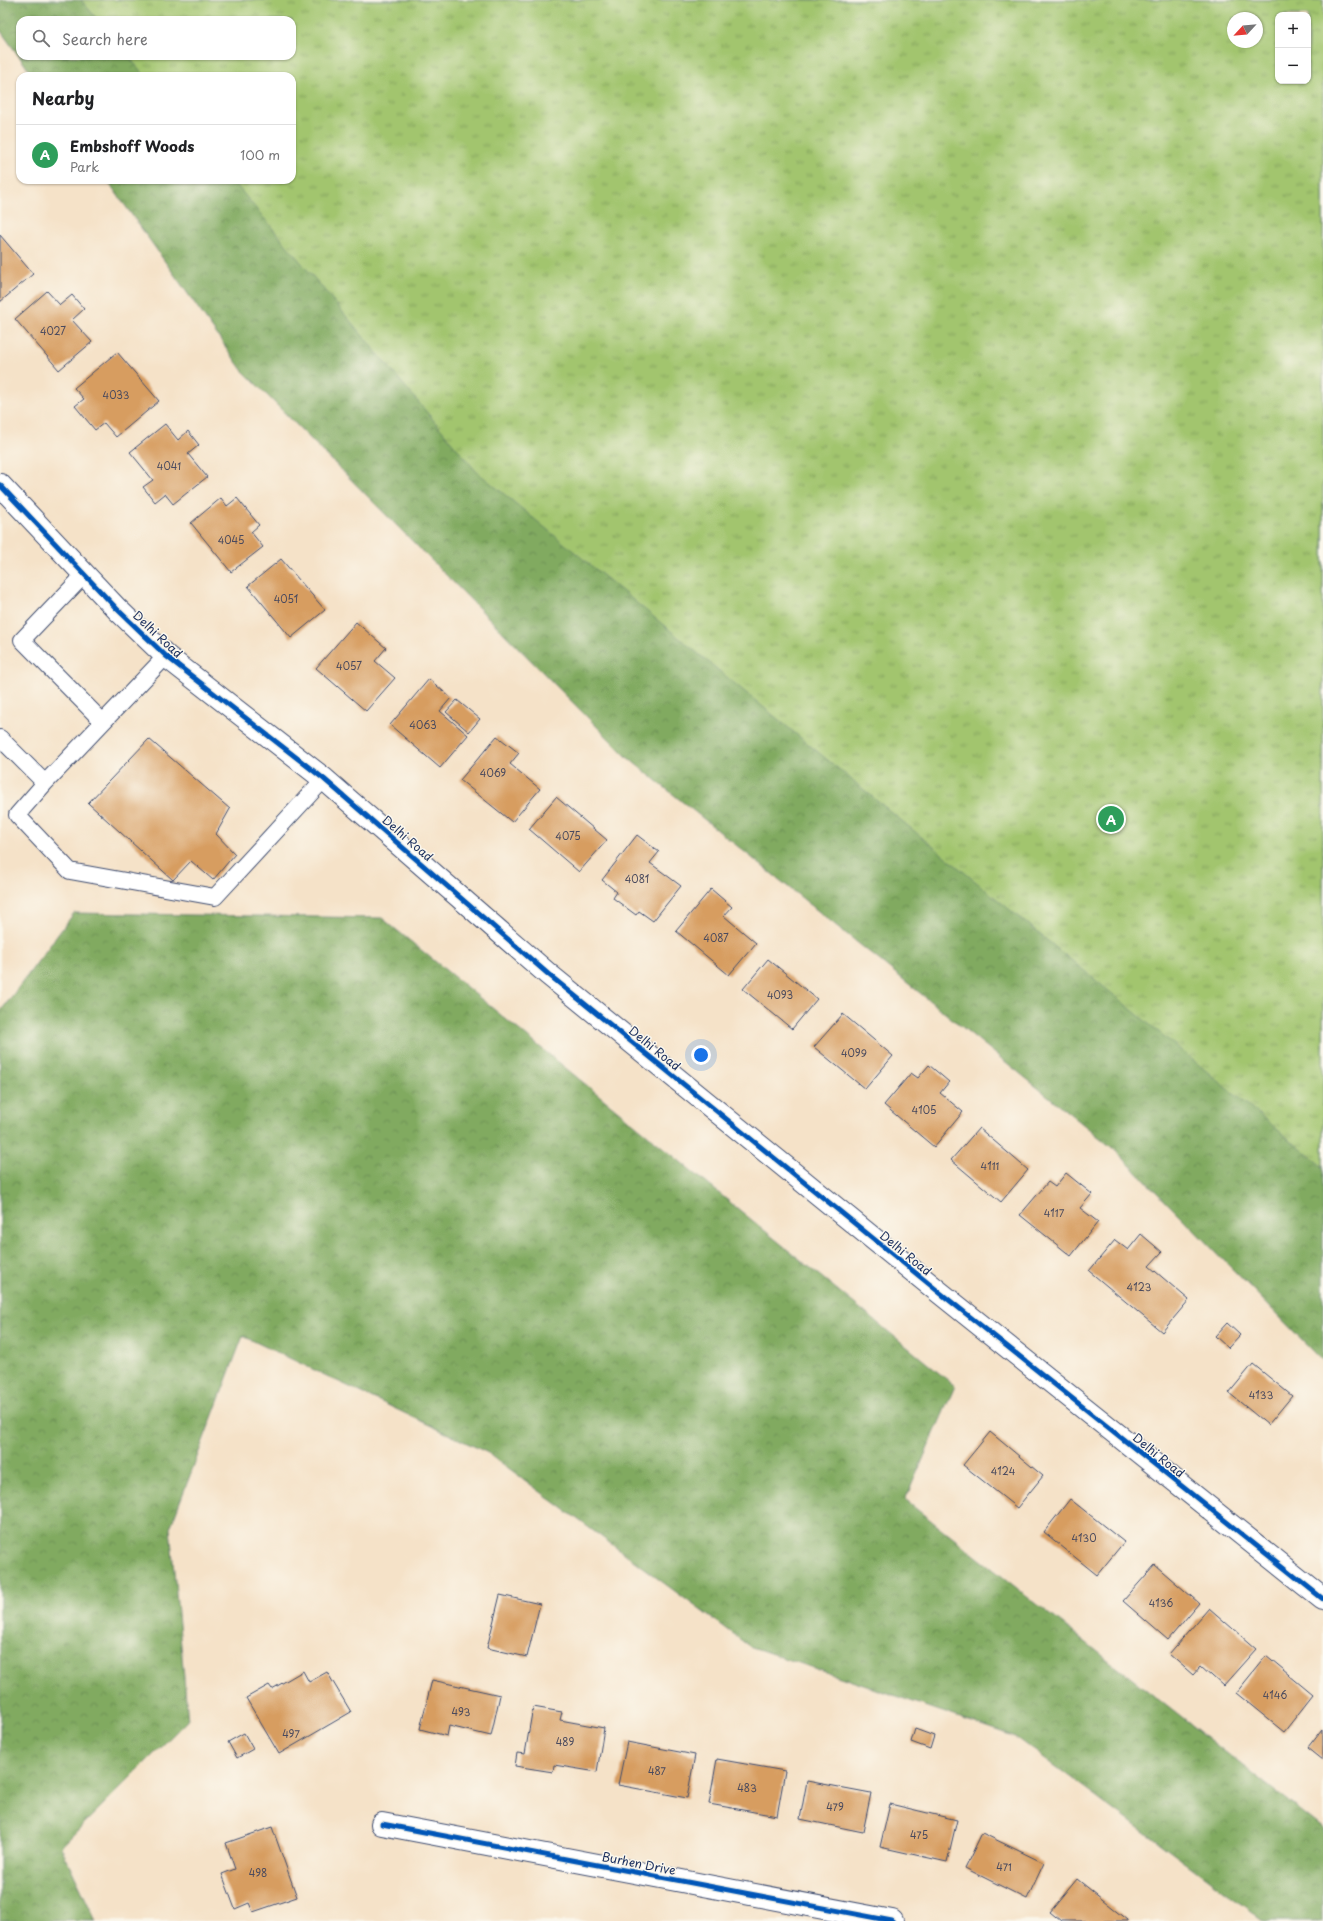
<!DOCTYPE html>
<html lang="en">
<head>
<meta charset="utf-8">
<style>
  :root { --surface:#fff; --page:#f6f6f6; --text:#202124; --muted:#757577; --line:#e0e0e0; --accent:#1a73e8 }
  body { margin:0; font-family:"Playpen Sans",sans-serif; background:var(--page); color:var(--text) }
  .controls { position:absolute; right:12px; top:12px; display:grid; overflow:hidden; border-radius:8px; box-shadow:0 1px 3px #0004 }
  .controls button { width:36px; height:36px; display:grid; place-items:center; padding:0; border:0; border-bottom:1px solid var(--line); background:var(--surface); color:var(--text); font:20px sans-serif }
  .compass { position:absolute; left:1227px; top:12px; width:36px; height:36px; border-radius:50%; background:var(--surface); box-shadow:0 1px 3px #0004; rotate:244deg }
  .you { position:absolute; left:701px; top:1055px; width:14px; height:14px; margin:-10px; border:3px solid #fff; border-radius:50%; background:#1a73e8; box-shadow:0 0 0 6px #1a73e833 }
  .badge { display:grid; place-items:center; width:26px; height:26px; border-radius:50%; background:var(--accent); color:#fff; font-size:13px; font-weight:700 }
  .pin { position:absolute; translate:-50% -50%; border:2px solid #fff; box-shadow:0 1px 4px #0006 }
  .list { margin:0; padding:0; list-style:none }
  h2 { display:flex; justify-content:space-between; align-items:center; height:52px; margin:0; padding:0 16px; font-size:17px }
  h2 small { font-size:13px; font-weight:400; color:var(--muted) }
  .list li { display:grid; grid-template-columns:26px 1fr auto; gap:12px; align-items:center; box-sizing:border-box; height:60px; padding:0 16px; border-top:1px solid var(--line) }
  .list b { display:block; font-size:15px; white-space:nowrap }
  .list p { margin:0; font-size:13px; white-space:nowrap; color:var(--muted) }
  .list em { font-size:13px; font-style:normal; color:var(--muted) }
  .icon { flex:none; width:22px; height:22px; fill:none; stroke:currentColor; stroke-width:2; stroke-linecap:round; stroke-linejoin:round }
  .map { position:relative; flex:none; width:1323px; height:1921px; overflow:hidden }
  .search { position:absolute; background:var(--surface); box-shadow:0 1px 3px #0004; left:16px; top:16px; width:280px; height:44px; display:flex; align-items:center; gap:10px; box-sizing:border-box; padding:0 14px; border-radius:12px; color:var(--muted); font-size:15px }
  .panel { position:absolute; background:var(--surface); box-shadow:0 1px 3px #0004; left:16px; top:72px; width:280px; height:112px; border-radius:12px }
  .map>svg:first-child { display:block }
</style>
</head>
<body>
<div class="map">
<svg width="1323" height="1921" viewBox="0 0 1323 1921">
  <defs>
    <pattern id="forest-crowns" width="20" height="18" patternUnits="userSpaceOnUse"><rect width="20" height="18" fill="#81aa61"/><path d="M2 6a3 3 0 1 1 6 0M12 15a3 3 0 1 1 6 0" fill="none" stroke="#698b53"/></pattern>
    <pattern id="park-tufts" width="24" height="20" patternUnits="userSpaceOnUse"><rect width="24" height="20" fill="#a2c56e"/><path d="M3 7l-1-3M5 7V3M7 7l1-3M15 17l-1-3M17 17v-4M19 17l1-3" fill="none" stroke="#83a05e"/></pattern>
  </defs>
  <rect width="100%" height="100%" fill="#fbf7ec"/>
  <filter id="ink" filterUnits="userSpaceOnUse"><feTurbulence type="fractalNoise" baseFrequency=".025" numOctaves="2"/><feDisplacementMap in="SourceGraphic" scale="8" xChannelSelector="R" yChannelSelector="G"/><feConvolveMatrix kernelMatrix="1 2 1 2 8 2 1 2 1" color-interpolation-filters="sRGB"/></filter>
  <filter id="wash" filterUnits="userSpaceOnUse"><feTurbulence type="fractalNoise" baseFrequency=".012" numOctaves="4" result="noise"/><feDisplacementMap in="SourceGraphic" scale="16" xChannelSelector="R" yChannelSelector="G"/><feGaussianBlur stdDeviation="0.9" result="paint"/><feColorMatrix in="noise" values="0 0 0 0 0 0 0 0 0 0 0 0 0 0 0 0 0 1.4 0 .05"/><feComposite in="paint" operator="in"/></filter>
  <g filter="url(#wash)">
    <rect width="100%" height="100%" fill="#f5e2c8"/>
    <!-- forest -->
    <path fill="url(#forest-crowns)" stroke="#4e6c60" fill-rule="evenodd" d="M0,0H1323V1361L1115,1150L628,758L242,370L107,180H292V76H33L0,30ZM1278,15H1308V81H1278ZM1233,18H1257V42H1233ZM20,20H292V56H20Z
      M74,913L382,918L955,1386L905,1500L1323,1829V1921H1264L1016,1737L749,1646L488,1453L243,1336L170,1528L188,1720L61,1847L96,1921H0V1012Z"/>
    <!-- park -->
    <path fill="url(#park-tufts)" stroke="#5e7a66" fill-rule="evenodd" d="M81,0H1323V1167L476,471L232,180H292V76H145L128,56H292V20H98ZM1278,15H1308V81H1278ZM1233,18H1257V42H1233Z"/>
    <g id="blocks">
      <!-- building -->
      <path fill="#d79d60" d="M0,235L33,274L0,302Z
        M47,291L60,305L72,295L84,309L72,320L92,342L59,370L15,319Z
        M117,352L159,401L116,437L104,423L95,430L75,406L84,399L74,388Z
        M165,424L178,440L188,431L199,445L188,454L207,477L173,504L165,494L155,502L143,487L153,480L130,452Z
        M221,498L227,506L237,498L259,525L251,532L263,547L231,572L191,523Z
        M281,559L325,610L291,638L248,586Z
        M356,622L386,648L375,661L395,678L366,711L316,668Z
        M429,679L451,698L440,711L468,735L440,768L390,725Z
        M457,700L480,719L469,732L446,712Z
        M497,736L519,753L510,764L540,789L512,822L460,780Z
        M149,739L230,809L216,834L235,854L213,880L191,861L173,880L88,803Z
        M556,797L607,840L579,872L529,829Z
        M637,835L659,852L650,863L681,886L653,921L639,911L636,915L613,898L617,892L602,880Z
        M711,889L732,907L724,916L756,943L729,975L676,931Z
        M768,959L817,999L792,1029L743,989Z
        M843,1014L893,1056L865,1089L814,1047Z
        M929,1065L949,1082L940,1093L963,1112L934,1147L884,1105L911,1073L918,1078Z
        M979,1128L1028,1170L1001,1202L951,1160Z
        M1066,1173L1092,1194L1080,1208L1098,1222L1071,1256L1020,1215L1048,1182L1055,1187Z
        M1141,1234L1162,1252L1149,1266L1189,1300L1162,1332L1089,1271L1115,1240L1128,1250Z
        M1227,1323L1240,1335L1228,1348L1215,1336Z
        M1253,1364L1292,1396L1268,1425L1229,1393Z
        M990,1432L1043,1476L1017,1508L963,1465Z
        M1070,1499L1124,1542L1097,1575L1044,1532Z
        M1155,1565L1199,1603L1168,1640L1123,1601Z
        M500,1595L540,1604L527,1657L487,1648Z
        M1209,1608L1256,1649L1223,1686L1201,1666L1193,1675L1169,1654Z
        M1266,1656L1313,1695L1284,1732L1236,1693Z
        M303,1671L309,1682L327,1672L351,1712L279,1754L246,1698L269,1685L272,1689Z
        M432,1680L500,1695L491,1736L449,1726L447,1736L420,1729Z
        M533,1707L562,1712L560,1720L604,1728L597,1772L554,1765L553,1772L515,1766L517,1753L525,1754Z
        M1323,1728V1759L1308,1747Z
        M915,1729L934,1736L930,1749L911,1742Z
        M244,1733L253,1749L237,1758L228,1742Z
        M627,1742L695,1755L687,1798L618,1785Z
        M717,1759L785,1771L777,1816L709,1804Z
        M807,1781L871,1793L863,1832L800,1819Z
        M890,1804L957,1820L947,1862L880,1847Z
        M272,1827L297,1897L253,1912L249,1903L235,1909L222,1874L235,1869L226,1843Z
        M982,1833L1044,1863L1027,1899L965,1868Z
        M1077,1879L1128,1920V1921H1061L1050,1912Z"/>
    </g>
  </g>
  <g filter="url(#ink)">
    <use href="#blocks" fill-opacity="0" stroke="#3c4a6e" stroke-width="1"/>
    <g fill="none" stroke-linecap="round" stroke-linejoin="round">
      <defs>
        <path id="lane" d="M84,575L22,640L103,722
          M0,738L45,783L166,656
          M45,783L17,815L70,871L215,897L324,779"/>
        <path id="street" d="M382,1824L892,1921"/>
        <path id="secondary" d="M0,485L117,609L166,656L324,779L548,974L939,1292L1323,1599"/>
      </defs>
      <!-- lane casing -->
      <use href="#lane" stroke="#3c4a6e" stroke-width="18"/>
      <!-- street casing -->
      <use href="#street" stroke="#3c4a6e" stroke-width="24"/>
      <!-- secondary casing -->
      <use href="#secondary" stroke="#3c4a6e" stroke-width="24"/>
      <!-- lane -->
      <use href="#lane" stroke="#fff" stroke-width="16"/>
      <!-- street -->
      <use href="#street" stroke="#fff" stroke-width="22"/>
      <!-- secondary -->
      <use href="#secondary" stroke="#fff" stroke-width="22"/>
      <defs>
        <path id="cycleway" d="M0,485L117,609L166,656L324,779L548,974L939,1292L1323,1599
          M382,1824L892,1921"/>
      </defs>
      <!-- cycleway casing -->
      <use href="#cycleway" stroke="#fbf7ec" stroke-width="8"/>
      <!-- cycleway -->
      <use href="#cycleway" stroke="#0057b8" stroke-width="5"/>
    </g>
  </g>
  <g text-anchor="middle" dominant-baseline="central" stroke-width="3" stroke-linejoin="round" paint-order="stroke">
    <!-- number labels -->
    <g font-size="10" fill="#4a4a5e">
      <text x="53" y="330">4027</text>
      <text x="116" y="394">4033</text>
      <text x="169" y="465">4041</text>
      <text x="231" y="539">4045</text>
      <text x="286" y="598">4051</text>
      <text x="349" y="665">4057</text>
      <text x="423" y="724">4063</text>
      <text x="493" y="772">4069</text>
      <text x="568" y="835">4075</text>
      <text x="637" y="878">4081</text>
      <text x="716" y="937">4087</text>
      <text x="780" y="994">4093</text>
      <text x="854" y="1052">4099</text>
      <text x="924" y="1109">4105</text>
      <text x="990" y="1165">4111</text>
      <text x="1054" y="1212">4117</text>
      <text x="1139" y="1286">4123</text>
      <text x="1261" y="1394">4133</text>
      <text x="1003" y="1470">4124</text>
      <text x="1084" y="1537">4130</text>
      <text x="1161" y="1602">4136</text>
      <text x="1275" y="1694">4146</text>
      <text x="461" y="1711">493</text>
      <text x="291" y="1733">497</text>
      <text x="565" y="1741">489</text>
      <text x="657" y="1770">487</text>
      <text x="747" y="1787">483</text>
      <text x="835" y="1806">479</text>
      <text x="919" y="1834">475</text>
      <text x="1004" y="1866">471</text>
      <text x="258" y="1872">498</text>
    </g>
    <!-- street labels -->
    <g font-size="12" fill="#1b2f5e" stroke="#fbf7ec">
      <text transform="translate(158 634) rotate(43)">Delhi Road</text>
      <text transform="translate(408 838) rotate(41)">Delhi Road</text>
      <text transform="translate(655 1048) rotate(39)">Delhi Road</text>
      <text transform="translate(906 1253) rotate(39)">Delhi Road</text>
      <text transform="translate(1159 1455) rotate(39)">Delhi Road</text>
      <text transform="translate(639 1863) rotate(11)">Burhen Drive</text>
    </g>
  </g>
</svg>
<div class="controls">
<button>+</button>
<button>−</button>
</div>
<svg class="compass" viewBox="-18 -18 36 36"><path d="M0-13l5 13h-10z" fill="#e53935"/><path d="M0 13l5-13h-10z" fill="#757577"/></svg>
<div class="you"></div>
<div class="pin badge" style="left:1111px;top:819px;background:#2e9e5b">A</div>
<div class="search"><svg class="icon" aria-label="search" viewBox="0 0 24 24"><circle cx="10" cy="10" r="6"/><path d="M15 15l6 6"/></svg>Search here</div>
<section class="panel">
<h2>Nearby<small></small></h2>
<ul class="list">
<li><span class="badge" style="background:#2e9e5b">A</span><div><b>Embshoff Woods</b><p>Park</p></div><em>100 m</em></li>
</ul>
</section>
</div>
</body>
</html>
